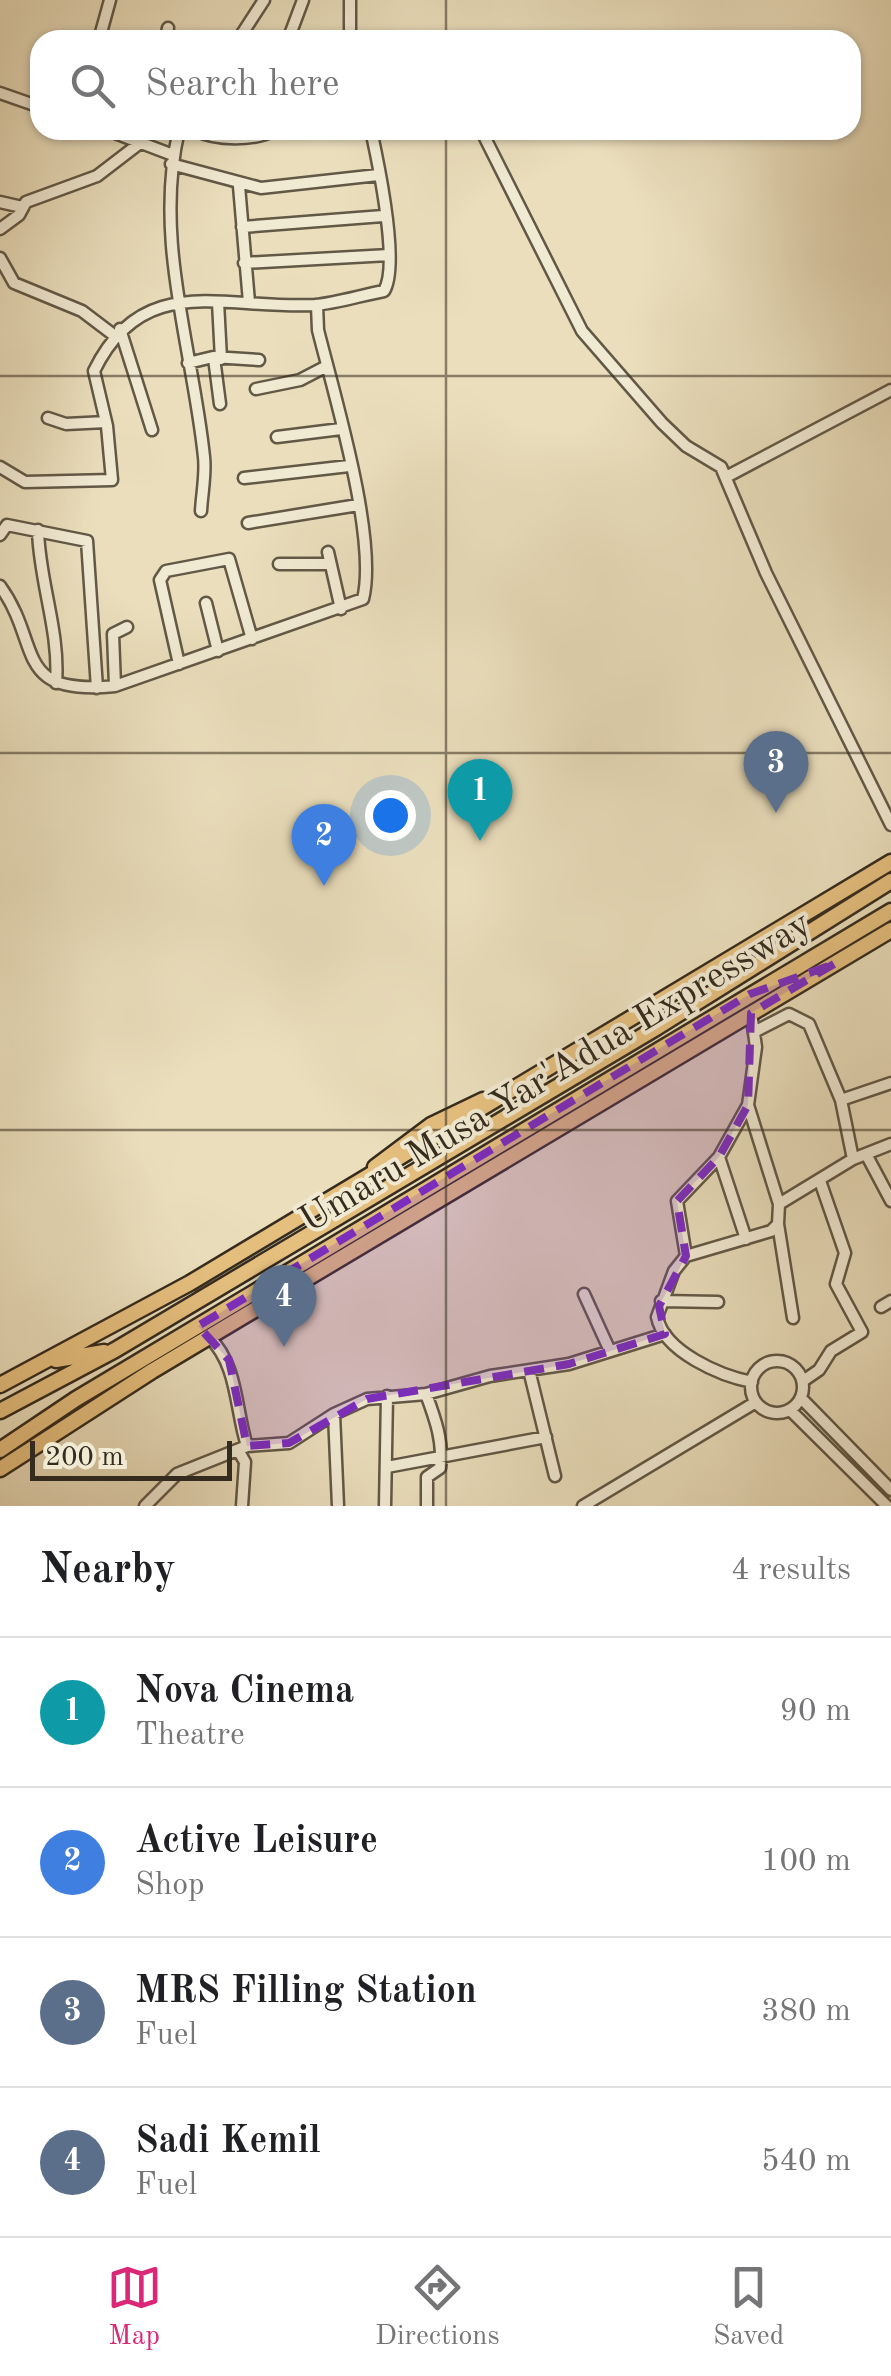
<!DOCTYPE html>
<html lang="en">
<head>
<meta charset="utf-8">
<style>
  :root { --surface:#fff; --page:#f6f6f6; --text:#202124; --muted:#757577; --line:#e0e0e0; --accent:#db2777 }
  body { margin:0; font-family:"Old Standard TT",serif; background:var(--page); color:var(--text) }
  .scale { position:absolute; left:30px; bottom:25px; width:202px; box-sizing:border-box; padding-left:10px; border:5px solid #352b1e; border-top:0; font-size:28px; line-height:35px; white-space:nowrap; color:#352b1e; -webkit-text-stroke:8px #f1ead3; paint-order:stroke }
  .you { position:absolute; left:390px; top:815px; width:35px; height:35px; margin:-25px; border:8px solid #fff; border-radius:50%; background:#1a73e8; box-shadow:0 0 0 15px #1a73e833 }
  .badge { display:grid; place-items:center; width:65px; height:65px; border-radius:50%; background:var(--accent); color:#fff; font-size:32px; font-weight:700 }
  .pin { position:absolute; translate:-50% -82px; filter:drop-shadow(0 2px 5px #0008) }
  .pin::after { content:''; position:absolute; top:52px; width:35px; height:30px; background:inherit; clip-path:polygon(0 0,100% 0,50% 100%) }
  .list { margin:0; padding:0; list-style:none }
  h2 { display:flex; justify-content:space-between; align-items:center; height:130px; margin:0; padding:0 40px; font-size:42px }
  h2 small { font-size:32px; font-weight:400; color:var(--muted) }
  .list li { display:grid; grid-template-columns:65px 1fr auto; gap:30px; align-items:center; box-sizing:border-box; height:150px; padding:0 40px; border-top:2px solid var(--line) }
  .list b { display:block; font-size:38px; white-space:nowrap }
  .list p { margin:0; font-size:32px; white-space:nowrap; color:var(--muted) }
  .list em { font-size:32px; font-style:normal; color:var(--muted) }
  .icon { flex:none; width:55px; height:55px; fill:none; stroke:currentColor; stroke-width:2; stroke-linecap:round; stroke-linejoin:round }
  .map { position:relative; flex:none; width:891px; height:1506px; overflow:hidden }
  .search { position:absolute; background:var(--surface); box-shadow:0 2px 8px #0004; left:30px; right:30px; top:30px; height:110px; display:flex; align-items:center; gap:25px; box-sizing:border-box; padding:0 35px; border-radius:30px; color:var(--muted); font-size:38px }
  .sheet { height:730px; background:var(--surface) }
  nav { display:flex; justify-content:space-around; align-items:center; box-sizing:border-box; height:140px; border-top:2px solid var(--line); background:var(--surface); font-size:28px; color:var(--muted) }
  nav a { display:grid; justify-items:center; gap:5px }
  nav .on { color:var(--accent) }
  .map>svg:first-child { display:block }
</style>
</head>
<body>
<div class="map">
<svg width="891" height="1506" viewBox="0 0 891 1506">
  <rect width="100%" height="100%" fill="#eadebc"/>
  <filter id="stains"><feTurbulence type="fractalNoise" baseFrequency=".002" numOctaves="4"/><feColorMatrix values="0 0 0 0 .2 0 0 0 0 .09 0 0 0 0 .02 0 0 0 .5 -.17"/></filter>
  <radialGradient id="worn" r=".72"><stop offset=".6" stop-color="#630" stop-opacity="0"/><stop offset="1" stop-color="#630" stop-opacity=".3"/></radialGradient>
  <g fill="none" stroke-linecap="round" stroke-linejoin="round">
    <defs>
      <path id="minor" d="M99,40L110,0
        M166,40L168,28
        M238,40L264,0
        M288,40L303,0
        M350,40V0
        M0,93L40,107
        M107,130L173,155
        M179,130C153,239 193,349 204,457C206,474 202,493 201,511
        M196,130C215,141 255,141 275,130
        M481,130L582,331L662,423L686,446L721,467L766,573L891,825
        M171,164L261,188L378,175
        M239,186L249,302
        M0,202L22,207
        M242,227L383,216
        M0,229L19,215L26,202L97,176L140,143
        M0,258L14,283L82,311L115,336
        M244,263L389,255
        M218,302L221,359
        M120,329L152,430
        M214,358L220,404
        M188,363L213,357L259,360
        M256,389L300,380L327,366
        M48,418L66,424L106,422
        M277,437L341,429
        M0,467L25,482L112,480L107,426L94,371C143,270 225,310 315,305C337,303 362,295 384,291C400,265 378,162 371,130
        M726,477L891,390
        M244,478L349,466
        M248,523L358,505
        M38,530C39,581 60,631 56,683
        M0,535L7,525L87,541L97,688
        M328,552L341,609
        M279,564H330
        M0,586C43,645 11,696 115,686L363,599C378,539 334,394 318,330L317,305
        M206,603L218,651
        M179,664L160,580L166,571L229,559L252,639
        M115,686L113,634L127,627
        M751,1013L756,1047L748,1105L779,1204L778,1224L771,1231L686,1256L674,1271L657,1317C664,1352 721,1376 752,1382
        M754,1032L789,1014L809,1024L841,1100L853,1159
        M841,1100L891,1083
        M866,1154L891,1201
        M719,1157L746,1239
        M779,1204L853,1159L891,1144
        M778,1224L793,1318
        M686,1256L677,1201L719,1157L748,1105
        M584,1294L610,1351
        M661,1301L718,1302
        M881,1307L891,1301
        M209,1337C238,1365 235,1408 247,1446
        M751 1387a26 26 0 1 1 52 0a26 26 0 1 1-52 0Z
        M529,1370L555,1476
        M803,1381L819,1370L831,1351L862,1332L836,1284L845,1253L820,1181
        M426,1394C435,1418 444,1443 440,1468L427,1477V1506
        M801,1398L891,1490
        M790,1410L887,1506
        M334,1414L338,1506
        M238,1450L245,1462L242,1506
        M387,1467L546,1437
        M145,1506L177,1474L247,1446L289,1443L334,1414L367,1399L426,1394L490,1376L569,1364L665,1334
        M385,1506L387,1396
        M583,1506L756,1402"/>
      <path id="highway" d="M375,1167L431,1125L483,1100
        M56,1360L104,1352
        M0,1385L190,1283L891,862
        M0,1411L115,1350L656,1028L891,881
        M0,1450L76,1399L891,911
        M0,1469L152,1371L891,930"/>
    </defs>
    <!-- minor casing -->
    <use href="#minor" stroke="#625846" stroke-width="15"/>
    <!-- highway casing -->
    <use href="#highway" stroke="#352b1e" stroke-width="19"/>
    <!-- minor -->
    <use href="#minor" stroke="#f1ead3" stroke-width="10"/>
    <!-- highway -->
    <use href="#highway" stroke="#e5bf7e" stroke-width="14"/>
  </g>
  <!-- marked area -->
  <path fill="#7b2cbf" fill-opacity="0.2" stroke="#7b2cbf" stroke-width="8" stroke-dasharray="20 12" stroke-linejoin="round" d="M834,964L751,1013L748,1105L719,1157L677,1201L686,1256L659,1306L665,1334L569,1364L367,1399L289,1443L247,1446L229,1360L198,1326L750,994Z"/>
  <!-- grid -->
  <path fill="none" stroke="#352b1e" stroke-width="2.5" stroke-opacity="0.55" d="M446,0V40M446,130V1506M0,376H891M0,753H891M0,1130H891"/>
  <g text-anchor="middle" dominant-baseline="central" stroke-width="8" stroke-linejoin="round" paint-order="stroke">
    <!-- street labels -->
    <g font-size="38" fill="#352b1e" stroke="#f1ead3">
      <text transform="translate(556 1073) rotate(-31)">Umaru Musa Yar'Adua Expressway</text>
    </g>
  </g>
  <rect width="100%" height="100%" filter="url(#stains)"/>
  <rect width="100%" height="100%" fill="url(#worn)"/>
</svg>
<div class="scale">200 m</div>
<div class="you"></div>
<div class="pin badge" style="left:480px;top:841px;background:#0f9aa8">1</div>
<div class="pin badge" style="left:324px;top:886px;background:#3f7fe0">2</div>
<div class="pin badge" style="left:776px;top:813px;background:#5c6f8a">3</div>
<div class="pin badge" style="left:284px;top:1347px;background:#5c6f8a">4</div>
<div class="search"><svg class="icon" aria-label="search" viewBox="0 0 24 24"><circle cx="10" cy="10" r="6"/><path d="M15 15l6 6"/></svg>Search here</div>
</div>
<section class="sheet">
<h2>Nearby<small>4 results</small></h2>
<ul class="list">
<li><span class="badge" style="background:#0f9aa8">1</span><div><b>Nova Cinema</b><p>Theatre</p></div><em>90 m</em></li>
<li><span class="badge" style="background:#3f7fe0">2</span><div><b>Active Leisure</b><p>Shop</p></div><em>100 m</em></li>
<li><span class="badge" style="background:#5c6f8a">3</span><div><b>MRS Filling Station</b><p>Fuel</p></div><em>380 m</em></li>
<li><span class="badge" style="background:#5c6f8a">4</span><div><b>Sadi Kemil</b><p>Fuel</p></div><em>540 m</em></li>
</ul>
</section>
<nav>
<a class="on"><svg class="icon" aria-label="map" viewBox="0 0 24 24"><path d="M3 6l6-2 6 2 6-2v14l-6 2-6-2-6 2zM9 4v14M15 6v14"/></svg>Map</a>
<a><svg class="icon" aria-label="directions" viewBox="0 0 24 24"><path d="M12 3l9 9-9 9-9-9zM9 14v-3h6M13 9l2 2-2 2"/></svg>Directions</a>
<a><svg class="icon" aria-label="saved" viewBox="0 0 24 24"><path d="M7 4h10v16l-5-4-5 4z"/></svg>Saved</a>
</nav>
</body>
</html>
